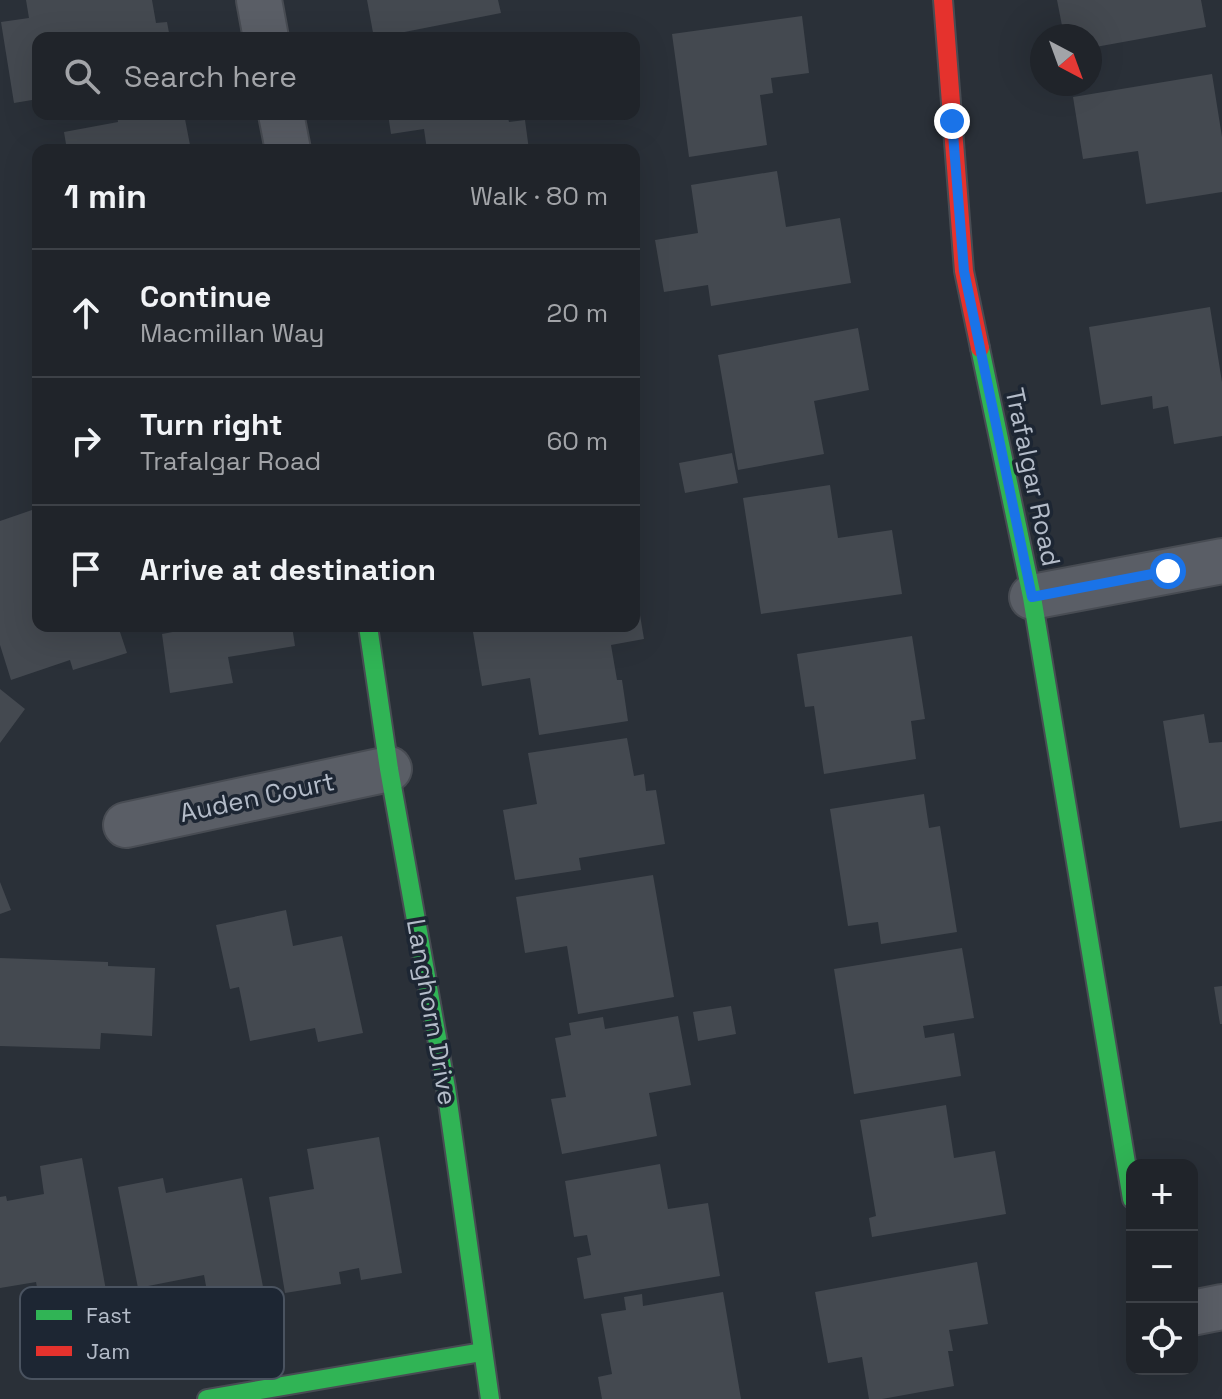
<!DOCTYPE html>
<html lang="en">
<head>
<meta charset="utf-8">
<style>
  :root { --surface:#20242a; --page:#282c32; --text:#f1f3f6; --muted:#a2a4a8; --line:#3d4147 }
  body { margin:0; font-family:"Space Grotesk",sans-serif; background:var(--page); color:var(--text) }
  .controls { position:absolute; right:24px; bottom:24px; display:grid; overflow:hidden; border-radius:16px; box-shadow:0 8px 32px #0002 }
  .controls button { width:72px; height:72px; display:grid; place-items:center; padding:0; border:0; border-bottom:2px solid var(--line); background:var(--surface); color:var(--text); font:40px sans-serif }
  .compass { position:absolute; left:1030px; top:24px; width:72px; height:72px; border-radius:50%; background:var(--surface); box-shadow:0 8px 32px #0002; rotate:139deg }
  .stop { position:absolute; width:24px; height:24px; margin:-18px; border:6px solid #1a73e8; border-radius:50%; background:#fff }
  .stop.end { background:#1a73e8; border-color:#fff; box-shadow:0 2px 8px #0008 }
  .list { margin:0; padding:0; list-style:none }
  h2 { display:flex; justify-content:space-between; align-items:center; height:104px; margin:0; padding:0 32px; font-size:34px }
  h2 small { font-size:26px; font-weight:400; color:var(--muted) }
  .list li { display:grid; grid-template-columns:52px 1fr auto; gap:24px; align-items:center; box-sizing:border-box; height:128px; padding:0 32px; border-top:2px solid var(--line) }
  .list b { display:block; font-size:30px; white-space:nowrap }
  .list p { margin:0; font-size:26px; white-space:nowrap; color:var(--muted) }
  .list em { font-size:26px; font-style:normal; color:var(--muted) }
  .icon { flex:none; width:44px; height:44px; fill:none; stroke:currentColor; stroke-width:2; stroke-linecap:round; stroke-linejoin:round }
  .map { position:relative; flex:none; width:1222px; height:1399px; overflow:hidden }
  .search { position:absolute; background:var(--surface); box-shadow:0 8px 32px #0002; left:32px; top:32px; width:608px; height:88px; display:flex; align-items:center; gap:20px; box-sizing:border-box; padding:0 28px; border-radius:16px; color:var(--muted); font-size:30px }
  .panel { position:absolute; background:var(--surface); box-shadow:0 8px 32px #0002; left:32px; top:144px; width:608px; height:488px; border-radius:16px }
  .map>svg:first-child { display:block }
</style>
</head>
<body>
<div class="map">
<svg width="1222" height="1399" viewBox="0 0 1222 1399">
  <rect width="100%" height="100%" fill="#2a3038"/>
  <!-- building -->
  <path fill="#444950" d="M26,0H152L156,23L167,22L170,38H38V99L14,103L1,22L29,18Z
    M367,0H498L501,13L374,38Z
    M1057,0H1201L1206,27L1090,48V36H1064Z
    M802,16L809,73L771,78L773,93L760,95L767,145L689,157L672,34Z
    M1212,74L1222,137V192L1146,204L1138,151L1083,159L1073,97Z
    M117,114H184L191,150H67L64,132L118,122Z
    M388,114H507L509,122L525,120L529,150H427L424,129L391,134Z
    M777,171L786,227L840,218L851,283L711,306L708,285L664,292L655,240L698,233L691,185Z
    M1210,307L1222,382V436L1174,444L1168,406L1153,409L1152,396L1101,405L1089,327Z
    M858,328L869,390L814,401L824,454L738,470L718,355Z
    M732,453L738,483L685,493L679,463Z
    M830,485L838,538L892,530L902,594L761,614L743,498Z
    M32,510L38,528V626H118L127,653L73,670L70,660L11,680L0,645V521Z
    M634,591H636L644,639L611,645L617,680H622L628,721L539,735L530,678L482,686L472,626H634Z
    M177,626H292L295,646L228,657L233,683L170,693L162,634L178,631Z
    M912,636L925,719L911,721L916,759L824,774L814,706L805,707L797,654Z
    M0,689L25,709L0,743Z
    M1204,714L1209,743L1222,742V821L1180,828L1163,721Z
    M627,738L634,776L644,774L646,791L656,790L665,844L579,858L581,870L515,880L503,810L537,804L528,753Z
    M924,794L929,828L940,826L957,932L881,944L878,922L848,926L830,809Z
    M653,875L674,997L578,1014L567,946L525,953L516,897Z
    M0,882L11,910L0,914Z
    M286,910L293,946L342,936L363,1033L318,1042L315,1028L250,1041L239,987L230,989L216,925Z
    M962,948L974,1018L923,1026L925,1038L954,1033L961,1076L854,1094L834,969Z
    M0,958L108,962V966L155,968L152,1036L101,1033L100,1049L0,1046Z
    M1222,986V1024H1220L1214,987Z
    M731,1006L736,1034L698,1041L693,1012Z
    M678,1016L691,1085L649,1093L657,1136L562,1154L551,1099L566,1097L555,1038L571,1035L569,1023L603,1017L605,1029Z
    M946,1105L954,1158L995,1151L1006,1214L872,1237L869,1218L876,1216L860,1120Z
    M379,1137L402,1273L361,1280L359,1268L339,1272L341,1284L285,1293L269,1197L314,1189L307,1149Z
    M82,1158L111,1318L45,1330L36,1282L0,1288V1197L6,1196L7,1201L44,1194L40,1166Z
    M660,1164L668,1209L708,1203L720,1276L584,1299L577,1258L591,1255L587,1235L574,1237L565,1181Z
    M163,1178L166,1193L242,1178L265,1297L210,1308L204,1275L138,1288L118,1187Z
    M977,1262L988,1324L949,1330L953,1351H948L954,1386L882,1399H869L862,1357L828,1363L815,1292Z
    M723,1292L741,1399H602L598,1377L612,1374L601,1314L626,1310L624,1297L642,1294L643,1306Z"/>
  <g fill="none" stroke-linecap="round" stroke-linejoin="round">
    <defs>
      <path id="street" d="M259,0L266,38
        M281,114L288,150
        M1032,597L1222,561
        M126,825L389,769
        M1192,1313L1222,1307"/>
      <path id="fast" d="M980,348L1032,597L1132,1199
        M368,626L389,769L446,1088L490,1399
        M207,1399L482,1352"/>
      <path id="jam" d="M943,0L964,271L980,348"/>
    </defs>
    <!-- street casing -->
    <use href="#street" stroke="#484c53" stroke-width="48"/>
    <!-- fast casing -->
    <use href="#fast" stroke="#484c53" stroke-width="22"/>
    <!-- jam casing -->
    <use href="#jam" stroke="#484c53" stroke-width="22"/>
    <!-- street -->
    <use href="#street" stroke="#5a5e66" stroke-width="44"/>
    <!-- fast -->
    <use href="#fast" stroke="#30b455" stroke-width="18"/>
    <!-- jam -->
    <use href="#jam" stroke="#e5322d" stroke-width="18"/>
  </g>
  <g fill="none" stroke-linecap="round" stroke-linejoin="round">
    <!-- route -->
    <path stroke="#1a73e8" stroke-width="10" d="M952,121L964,271L1032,597L1168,571"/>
  </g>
  <g text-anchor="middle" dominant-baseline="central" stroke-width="7" stroke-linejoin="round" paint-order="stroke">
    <!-- street labels -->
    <g font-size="26" fill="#b4bcc9" stroke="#1d2633">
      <text transform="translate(1033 477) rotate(78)">Trafalgar Road</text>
      <text transform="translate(257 797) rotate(-12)">Auden Court</text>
      <text transform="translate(432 1012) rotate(80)">Langhorn Drive</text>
    </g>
  </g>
  <!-- legend -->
  <rect x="20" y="1287" width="264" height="92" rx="12" fill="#1d2633" stroke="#4a5360" stroke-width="2"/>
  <rect x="36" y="1310" width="36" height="10" fill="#30b455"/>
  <rect x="36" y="1346" width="36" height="10" fill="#e5322d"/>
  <g font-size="22" fill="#b4bcc9">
    <text x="86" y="1323">Fast</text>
    <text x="86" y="1359">Jam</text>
  </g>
</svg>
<div class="controls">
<button>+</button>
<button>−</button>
<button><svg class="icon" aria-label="locate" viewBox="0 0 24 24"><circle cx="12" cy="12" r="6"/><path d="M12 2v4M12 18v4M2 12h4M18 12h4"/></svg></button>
</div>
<svg class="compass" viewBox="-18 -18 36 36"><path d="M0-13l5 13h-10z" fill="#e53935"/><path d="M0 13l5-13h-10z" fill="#a2a4a8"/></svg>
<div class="stop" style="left:1168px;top:571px"></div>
<div class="stop end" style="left:952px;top:121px"></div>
<div class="search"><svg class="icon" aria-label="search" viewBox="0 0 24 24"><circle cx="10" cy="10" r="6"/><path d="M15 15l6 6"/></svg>Search here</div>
<section class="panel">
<h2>1 min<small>Walk · 80 m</small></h2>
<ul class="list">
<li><svg class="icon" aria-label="ahead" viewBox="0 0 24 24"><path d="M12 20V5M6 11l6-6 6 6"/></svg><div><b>Continue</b><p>Macmillan Way</p></div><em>20 m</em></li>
<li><svg class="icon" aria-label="right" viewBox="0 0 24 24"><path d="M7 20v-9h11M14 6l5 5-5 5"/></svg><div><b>Turn right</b><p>Trafalgar Road</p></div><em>60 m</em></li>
<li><svg class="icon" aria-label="arrive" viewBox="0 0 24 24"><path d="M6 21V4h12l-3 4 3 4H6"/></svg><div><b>Arrive at destination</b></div></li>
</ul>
</section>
</div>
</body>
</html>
